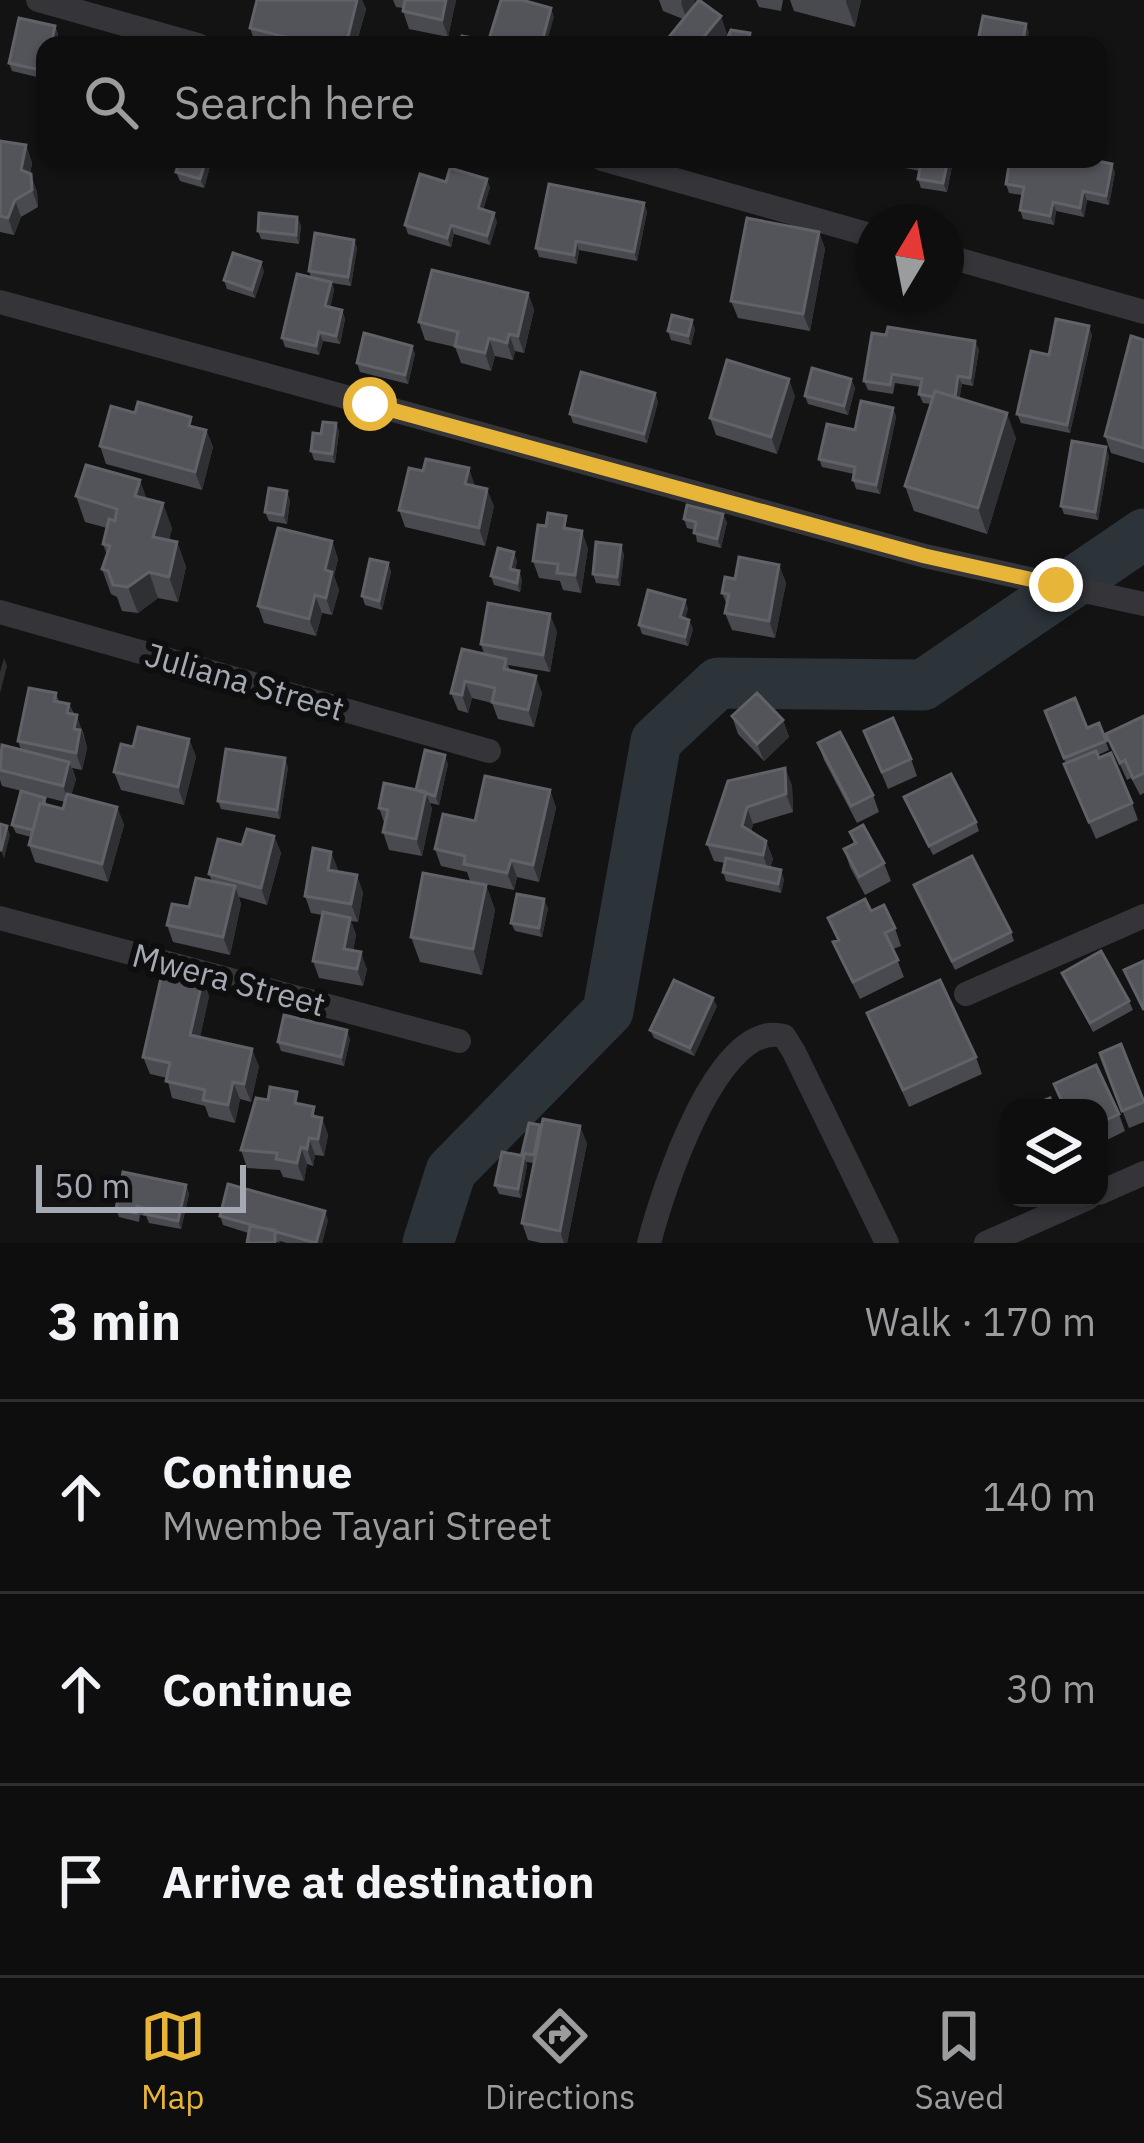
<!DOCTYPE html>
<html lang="en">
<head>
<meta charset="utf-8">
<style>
  :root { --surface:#0e0e0f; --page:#171718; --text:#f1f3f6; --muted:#9b9c9e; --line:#2e2e2f; --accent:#e7b538 }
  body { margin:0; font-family:"IBM Plex Sans",sans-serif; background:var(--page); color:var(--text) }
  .controls { position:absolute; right:36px; bottom:36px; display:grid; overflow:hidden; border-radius:24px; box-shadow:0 3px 9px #0004 }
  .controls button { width:108px; height:108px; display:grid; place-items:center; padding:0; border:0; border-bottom:3px solid var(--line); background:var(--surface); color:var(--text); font:60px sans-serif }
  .compass { position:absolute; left:856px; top:204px; width:108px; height:108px; border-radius:50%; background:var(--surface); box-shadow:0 3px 9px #0004; rotate:10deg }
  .scale { position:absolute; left:36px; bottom:30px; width:210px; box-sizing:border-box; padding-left:12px; border:6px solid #a5a9b4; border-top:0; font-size:33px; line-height:42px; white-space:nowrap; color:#a5a9b4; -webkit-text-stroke:9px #0e0e0f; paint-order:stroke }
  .stop { position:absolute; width:36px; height:36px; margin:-27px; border:9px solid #e7b538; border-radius:50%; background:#fff }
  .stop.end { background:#e7b538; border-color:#fff; box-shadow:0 3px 12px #0008 }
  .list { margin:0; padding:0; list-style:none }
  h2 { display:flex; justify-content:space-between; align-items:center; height:156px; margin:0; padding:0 48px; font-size:51px }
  h2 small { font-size:39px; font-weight:400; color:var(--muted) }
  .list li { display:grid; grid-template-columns:78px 1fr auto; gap:36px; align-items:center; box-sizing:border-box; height:192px; padding:0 48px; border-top:3px solid var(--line) }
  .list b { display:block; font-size:45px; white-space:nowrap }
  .list p { margin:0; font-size:39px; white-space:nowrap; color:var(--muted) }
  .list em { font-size:39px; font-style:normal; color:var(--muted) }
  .icon { flex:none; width:66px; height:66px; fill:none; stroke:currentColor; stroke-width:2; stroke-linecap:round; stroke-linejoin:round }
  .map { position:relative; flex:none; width:1144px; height:1243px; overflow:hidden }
  .search { position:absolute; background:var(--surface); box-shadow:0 3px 9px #0004; left:36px; right:36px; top:36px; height:132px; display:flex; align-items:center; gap:30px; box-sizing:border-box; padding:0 42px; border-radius:24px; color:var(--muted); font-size:45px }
  .sheet { height:732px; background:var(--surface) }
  nav { display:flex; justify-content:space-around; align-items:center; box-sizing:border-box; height:168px; border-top:3px solid var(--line); background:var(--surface); font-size:33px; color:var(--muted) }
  nav a { display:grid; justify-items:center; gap:6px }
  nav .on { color:var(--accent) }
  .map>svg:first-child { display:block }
</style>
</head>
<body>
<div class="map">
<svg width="1144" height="1243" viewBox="0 0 1144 1243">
  <rect width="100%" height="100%" fill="#131314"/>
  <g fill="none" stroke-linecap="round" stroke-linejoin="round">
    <!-- river -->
    <path stroke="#2c3339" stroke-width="51" d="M428,1243L451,1171L608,1011L656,741L718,683L923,685L1144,534"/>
    <!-- street -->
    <path stroke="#343439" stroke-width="24" d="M38,0L198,45
      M602,159L874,236
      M946,256L1144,312
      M0,302L925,556L1144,604
      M0,612L489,751
      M0,918L459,1041
      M966,994L1144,916
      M1099,1193L1144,1173
      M649,1243C662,1193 717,1018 784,1036L794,1052L887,1243
      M986,1243L1088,1198"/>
  </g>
  <!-- wall -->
  <path fill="#494a4f" d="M257,0H362L366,9L356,45H256L250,28Z
    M393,0H456L448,37L409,29L403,11V8L396,7Z
    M659,0H695L692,9L727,34L718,45H672L669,37L683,19L663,11Z
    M756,0H783L781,11L759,7Z
    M790,0H861L855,27L794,11Z
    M55,26L58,34L56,45H45V79L12,71L9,63Z
    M0,141L26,145L32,163L30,174L37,192L38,207L21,217L14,235L0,232Z
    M180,159H212L204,188L180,181L176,172Z
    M892,159H965L963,168L952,166L947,192L921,188L918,179L920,171L895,166Z
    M1115,172L1109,205L1087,200L1084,217L1056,211L1054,225L1023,219L1020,210L1022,195L1009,193L1006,184Z
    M446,182L490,187L483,210L497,222L490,245L454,234L451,247L408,234L405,225Z
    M644,203L647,212L637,261L579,250L577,264L539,257L536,248Z
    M297,217L301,226L299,244L261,239L258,231Z
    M819,232L825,249L810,331L738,318L731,301Z
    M354,240L357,248L351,286L332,283L334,290L330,307L342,310L345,319L340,344L323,341L319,355L285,347L282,338L311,277L309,271Z
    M264,271L255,298L227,289L224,280Z
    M528,293L534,310L524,353L515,351L513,360L495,356L491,371L461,363L455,347L425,340L419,322Z
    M695,329L691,345L671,340L668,331Z
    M1092,335L1070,433L1021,423L1017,414L1049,355Z
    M1144,340V463L1111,453L1105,436Z
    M412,346L415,354L408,384L360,372L357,363Z
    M979,349L973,386L962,384L959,398L1016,438L987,534L914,511L905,486L931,404L923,403L919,394L921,387L895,383L893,394L868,390L864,381Z
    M851,379L855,388L848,415L808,404L805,396Z
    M655,393L658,402L647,443L573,423L570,414Z
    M795,396L777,454L716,435L710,418Z
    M893,408L896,417L880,494L856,489L853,480L854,474L822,467L819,459L855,430Z
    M336,423L339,432L335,463L314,460L311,451L321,434Z
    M195,427L206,430L213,447L202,490L106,464L100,446Z
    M1109,456L1098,520L1064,514L1061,506Z
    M475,486L494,506L485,546L405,527L399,510Z
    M76,496L147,499L172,528L169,540L177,542L186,567L178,602L158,598L138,613L122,611L117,597L111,594L102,569L107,555L103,544L107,528L85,522Z
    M290,500L287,524L269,521L265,512Z
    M684,519L727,522L721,548L697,542L695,530L687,528Z
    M571,529L588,548L581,593L563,590L560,581L539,578L533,561Z
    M332,541L338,559L334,576L339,590L332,615L322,613L316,636L264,623L258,606Z
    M624,554L620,586L596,583L593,574Z
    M517,561L515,570L519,571L522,580L520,592L494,585L491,576Z
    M388,563L391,572L382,610L365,605L362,596Z
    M779,565L786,583L775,638L732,630L725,613L727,605L722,593L735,579Z
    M688,608L685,619L689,620L693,629L688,646L642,634L639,625Z
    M557,631L550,672L508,665L510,670L542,693L534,727L498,719L492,703L472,698L468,713L458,710L451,693L484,654L481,644Z
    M56,693L59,702L69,704L83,732L87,748L82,770L72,768L76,779L71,795L117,807L124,825L108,882L35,862L29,845L31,837L16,833L12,825L45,798L47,805L63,809L65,802L2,786L0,780V753L21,750L18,741Z
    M1045,711L1087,728L1099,723L1109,750L1098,755L1132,803L1138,820L1096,839L1071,782L1064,764H1066Z
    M732,716L783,720L789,737L764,761L738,734Z
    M1144,716V793L1140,795L1131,778L1127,780L1106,734Z
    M864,731L911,759L917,776L888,789Z
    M189,739L196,757L184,805L121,790L114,772Z
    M818,743L873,795L879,812L857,823L824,760Z
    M448,764L439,805L430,803L432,809L422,856L389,850L383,832L385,825L379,808L416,790Z
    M288,767L280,819L221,809L218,801Z
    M785,768L792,786L793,812L753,824L751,832L766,841L773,859L770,868L784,879L781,893L726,881L723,872L725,863L714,861L707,844Z
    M550,790L556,808L539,882L517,877L514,890L470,881L467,872L441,866L435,849L475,821Z
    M904,797L976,822L979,831L933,855Z
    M850,832L884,863L891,881L865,895L850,867L844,849L854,844Z
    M274,836L281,853L267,905L239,897L241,904L230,955L173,942L167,925L189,907L212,881L209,874L242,845Z
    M331,852L337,872L363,892L358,922L351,921L356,935L353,951L367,969L363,986L319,978L313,961L322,915L311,913L305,896Z
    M486,885L495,910L482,975L420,962L411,937Z
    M914,885L1011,932L1014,941L955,970Z
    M548,908L542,937L515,931L511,923Z
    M871,911L895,928L901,946L893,949L904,977L860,999L840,959L833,942L837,940L828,918Z
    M1062,973L1129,1001L1133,1010L1093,1032Z
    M209,996L200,1037L259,1066L251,1102L240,1099L235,1123L209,1117L205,1106L172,1098L167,1078L150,1074L143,1057Z
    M717,1006L694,1056L654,1038L650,1030Z
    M867,1013L976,1057L982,1074L909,1107Z
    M350,1039L344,1066L281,1051L278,1042Z
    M1100,1053L1144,1102V1122L1129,1128Z
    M1054,1084L1119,1114L1125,1131L1099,1144V1108H1063Z
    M301,1104L318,1117L322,1118L328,1135L324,1156L315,1155L313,1166L307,1164L304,1181L283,1177L280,1170L247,1168L241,1150Z
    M540,1125L541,1128L587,1143L567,1243H541L528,1240L522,1223L534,1163L526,1162L527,1165L521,1198L499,1194L495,1185L524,1156L522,1153Z
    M186,1185L189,1194L181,1229L149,1223L146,1216L140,1215L139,1222L119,1217L116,1209Z
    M220,1216L328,1220L322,1243H287L279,1241L280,1243L223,1225Z"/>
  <!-- shaded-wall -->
  <path fill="#2f3033" d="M357,0H362L366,9L356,45H346Z
    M446,0H456L448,37L442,20Z
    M682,0H695L687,20L681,3Z
    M846,0H861L855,27L846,2Z
    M551,8L554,17L546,45H541Z
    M721,16L727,34L718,45H697Z
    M1026,24L1029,32L1027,45H1022Z
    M55,26L58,34L56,45H51Z
    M1100,98L1103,107L1100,128L1099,125Z
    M26,145L32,163L28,187L21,170Z
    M206,159H212L204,188L200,179Z
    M949,159L952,166L947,192L943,183Z
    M1112,164L1115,172L1109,205L1106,196Z
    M31,174L37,192L38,207L32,190Z
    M487,179L490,187L481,217L478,208Z
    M1083,191L1087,200L1084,217L1080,208Z
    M15,200L21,217L14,235L8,218Z
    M1053,202L1056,211L1054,225L1050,216Z
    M644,203L647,212L637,261L634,252Z
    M494,213L497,222L490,245L487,236Z
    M297,217L301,226L299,244L296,235Z
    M451,225L454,234L451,247L447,238Z
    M819,232L825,249L810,331L803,314Z
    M354,240L357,248L351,286L348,277Z
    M576,241L579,250L577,264L574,255Z
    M261,262L264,271L255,298L252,290Z
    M331,282L334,290L329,315L325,306Z
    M528,293L534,310L524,353L518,336Z
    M342,310L345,319L340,344L336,336Z
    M692,320L695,329L691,345L688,336Z
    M1089,326L1092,335L1070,433L1067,425Z
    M319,332L323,341L319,355L316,346Z
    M509,334L515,351L513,360L507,343Z
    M489,338L495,356L491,371L485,353Z
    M975,341L979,349L973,386L970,378Z
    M412,346L415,354L408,384L405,375Z
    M958,376L962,384L958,409L954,400Z
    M789,379L795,396L777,454L771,437Z
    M851,379L855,388L848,415L844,406Z
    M655,393L658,402L647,443L644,434Z
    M893,408L896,417L880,494L876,485Z
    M1007,413L1016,438L987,534L978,508Z
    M336,423L339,432L335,463L332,454Z
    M206,430L213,447L202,490L195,472Z
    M1106,447L1109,456L1098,520L1095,512Z
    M469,468L475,486L465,484Z
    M140,480L149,505L135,496Z
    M487,489L494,506L485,546L479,528Z
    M287,491L290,500L287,524L283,515Z
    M163,503L172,528L163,563L153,537Z
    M723,514L727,522L721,548L717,539Z
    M582,531L588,548L581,593L575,575Z
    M332,541L338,559L334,576L339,590L332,615L326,598L325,570Z
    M177,542L186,567L178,602L169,577Z
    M621,545L624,554L620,586L617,577Z
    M514,552L517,561L513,578L510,569Z
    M388,563L391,572L382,610L379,601Z
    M779,565L786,583L775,638L769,621Z
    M519,571L522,580L520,592L517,583Z
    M149,572L158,598L138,613L128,587Z
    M315,595L322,613L316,636L309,619Z
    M685,600L688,608L684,626L680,617Z
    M550,614L557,631L550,672L543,655Z
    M689,620L693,629L688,646L685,637Z
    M4,658L7,666L0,693V672Z
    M536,676L542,693L534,727L528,710Z
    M465,681L472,698L468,713L462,695Z
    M69,704L75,721L77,715L87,748L82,770L76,753L67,713Z
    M783,720L789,737L764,761L757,744Z
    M189,739L196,757L184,805L178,787Z
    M445,755L448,764L439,805L435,796Z
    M285,758L288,767L280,819L277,810Z
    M69,762L76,779L69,804L63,786Z
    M785,768L792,786L793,812L786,794Z
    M550,790L556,808L539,882L533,865Z
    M426,792L432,809L422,856L416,839Z
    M117,807L124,825L108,882L102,864Z
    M747,807L753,824L748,843L742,826Z
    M7,826L10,835L4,859L1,850Z
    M274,836L281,853L267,905L261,888Z
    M766,841L773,859L769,872L763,855Z
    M331,852L338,869L334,887L328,870Z
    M511,860L517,877L514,890L507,873Z
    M781,870L784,879L781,893L778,884Z
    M357,875L363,892L358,922L351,904Z
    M486,885L495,910L482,975L473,949Z
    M235,886L241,904L230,955L223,937Z
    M544,899L548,908L542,937L539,928Z
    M350,918L356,935L350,967L344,949Z
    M361,952L367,969L363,986L357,969Z
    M203,978L209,996L197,1052L190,1035Z
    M713,998L717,1006L694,1056L690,1048Z
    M347,1030L350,1039L344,1066L341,1057Z
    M252,1049L259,1066L251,1102L244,1084Z
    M233,1082L240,1099L235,1123L228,1105Z
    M322,1118L328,1135L324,1156L318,1139Z
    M580,1126L587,1143L567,1243H564L560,1231Z
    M309,1138L315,1155L313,1166L307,1149Z
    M301,1147L307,1164L304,1181L297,1163Z
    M524,1156L527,1165L521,1198L518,1189Z
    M186,1185L189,1194L181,1229L178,1221Z
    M325,1211L328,1220L322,1243H316Z"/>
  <!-- building -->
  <path fill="#53545a" stroke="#606268" stroke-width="3" d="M257,0H357L346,45H318L250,28Z
    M405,0H446L442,20L403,11Z
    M501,0H522L551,8L541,45H511L490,36Z
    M699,0L721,16L697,45H679L669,37Z
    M983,16L1026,24L1022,45H977Z
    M19,18L55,26L51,45H45V71L9,63Z
    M731,30L750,33L748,45H724Z
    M462,36L511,45H460Z
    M0,141L26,145L21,170L31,174L32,190L15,200L8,218L0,216Z
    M180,159H206L200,179L176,172Z
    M900,159H948L943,183L918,179L921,163Z
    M1010,159H1088L1112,164L1106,196L1083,191L1080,208L1053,202L1050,216L1020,210L1024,187L1006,184Z
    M450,168L487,179L478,208L494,213L487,236L451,225L447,238L405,225L420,174L446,182Z
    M549,184L644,203L634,252L576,241L574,255L536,248Z
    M259,213L297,217L296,235L258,231Z
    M747,218L819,232L803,314L731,301Z
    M315,233L354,240L348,277L309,271Z
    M233,253L261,262L252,290L224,280Z
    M432,270L528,293L518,336L509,334L507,343L489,338L485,353L455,346L458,332L419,322Z
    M297,274L331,282L325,306L342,310L336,336L319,332L316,346L282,338Z
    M672,315L692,320L688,336L668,331Z
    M1056,319L1089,326L1067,425L1017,414L1031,351L1049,355Z
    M888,327L975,341L970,378L958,376L955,397L935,391L933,397L919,394L922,379L892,374L890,385L864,381L872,333L886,335Z
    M364,333L412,346L405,375L357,363Z
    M1131,336L1144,340V448L1105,436Z
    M727,360L789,379L771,437L710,418Z
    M812,368L851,379L844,406L805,396Z
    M581,372L655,393L644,434L570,414Z
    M935,391L1007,413L978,508L905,486Z
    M861,401L893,408L876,485L853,480L855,467L819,459L827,424L855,430Z
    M138,402L191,417L189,426L206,430L195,472L100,446L111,406L135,413Z
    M323,422L336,423L332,454L311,451L313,433L321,434Z
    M1072,441L1106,447L1095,512L1061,506Z
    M426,459L469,468L465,484L487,489L479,528L399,510L409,468L423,471Z
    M86,465L140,480L135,496L163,503L153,537L177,542L169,577L149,572L128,587L113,585L108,571L102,569L110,546L103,544L109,519L115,521L117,509L76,496Z
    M269,488L287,491L283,515L265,512Z
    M687,505L723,514L717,539L694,533L696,522L684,519Z
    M548,513L566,516L564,528L582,531L575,575L557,573L558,564L533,561L538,525L546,526Z
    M278,528L332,541L325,570L332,572L326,598L315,595L309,619L258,606Z
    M596,542L621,545L617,577L593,574Z
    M498,548L514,552L510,569L519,571L517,583L491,576Z
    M739,557L779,565L769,621L725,613L729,594L722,593L725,577L735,579Z
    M370,559L388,563L379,601L362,596Z
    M648,590L685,600L680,617L689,620L685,637L639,625Z
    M488,603L550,614L543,655L481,644Z
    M462,649L506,659L504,669L536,676L528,710L492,702L495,688L465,681L462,695L451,693Z
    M29,688L56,693L54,701L69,704L67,713L77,715L74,729L80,730L76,753L18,741Z
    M757,693L783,720L757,744L732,716Z
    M1075,698L1087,728L1099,723L1106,741L1064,758L1045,711Z
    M1144,716V773L1133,778L1125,760L1120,763L1106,734Z
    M893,718L911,759L882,772L864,731Z
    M138,727L189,739L178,787L114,772L121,744L133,747Z
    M840,732L873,795L851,806L818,743Z
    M2,745L69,762L63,786L0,770Z
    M226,749L285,758L277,810L218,801Z
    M425,750L445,755L435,796L416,790Z
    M1096,751L1099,758L1111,753L1132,803L1089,822L1064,764Z
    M785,768L786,794L747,807L742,826L766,841L763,855L707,844L728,781Z
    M951,774L976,822L929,846L904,797Z
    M485,776L550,790L533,865L511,860L507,873L464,864L465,856L435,849L443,814L475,821Z
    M384,783L426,792L416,839L383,832L388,810L379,808Z
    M21,791L45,798L43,804L40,803L33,830L12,825Z
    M67,794L117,807L102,864L29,845L40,803L63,809Z
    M0,824L7,826L1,850H0Z
    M863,825L884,863L859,877L844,849L856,843L850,832Z
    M247,829L274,836L261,888L209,874L218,839L242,845Z
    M313,848L331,852L328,870L357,875L351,904L305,896Z
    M972,856L1011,932L952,961L914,885Z
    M726,858L781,870L778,884L723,872Z
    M423,873L486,885L473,949L411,937Z
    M196,878L235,886L223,937L167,925L172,904L189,907Z
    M517,894L544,899L539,928L511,923Z
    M865,899L871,911L884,905L895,928L885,933L898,960L853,982L833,942L839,940L828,918Z
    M323,912L350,918L344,949L361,952L357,969L313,961Z
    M1101,951L1129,1001L1090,1023L1062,973Z
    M1144,961V1010L1124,970Z
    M163,969L203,978L190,1035L252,1049L244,1084L233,1082L228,1105L203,1100L205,1090L166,1081L170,1063L143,1057Z
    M674,980L713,998L690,1048L650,1030Z
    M940,980L976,1057L903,1090L867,1013Z
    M284,1015L347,1030L341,1057L278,1042Z
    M1121,1044L1144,1102L1122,1111L1100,1053Z
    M1096,1065L1119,1114L1099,1123V1108H1065L1054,1084Z
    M270,1087L297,1092L295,1103L314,1107L312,1116L322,1118L318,1139L309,1138L307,1149L301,1147L297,1163L276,1159L277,1153L241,1150L256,1098L268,1100Z
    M1050,1098L1054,1108H1026Z
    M543,1119L580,1126L560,1231L522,1223Z
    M529,1123L540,1125L534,1155L522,1153Z
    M502,1152L524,1156L518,1189L495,1185Z
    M123,1172L186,1185L178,1221L145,1214L147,1209L137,1206L136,1213L116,1209Z
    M228,1184L325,1211L316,1243L220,1216Z
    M250,1226L275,1230V1243H247Z"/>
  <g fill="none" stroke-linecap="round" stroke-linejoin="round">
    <!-- route -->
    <path stroke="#e7b538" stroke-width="15" d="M370,404L925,556L1056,585"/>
  </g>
  <g text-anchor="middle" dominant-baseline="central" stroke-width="12" stroke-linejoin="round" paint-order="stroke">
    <!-- street labels -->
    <g font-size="33" fill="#a5a9b4" stroke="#0e0e0f">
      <text transform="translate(245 681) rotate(16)">Juliana Street</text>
      <text transform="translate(229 979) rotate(15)">Mwera Street</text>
    </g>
  </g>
</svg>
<div class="controls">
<button><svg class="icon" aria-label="layers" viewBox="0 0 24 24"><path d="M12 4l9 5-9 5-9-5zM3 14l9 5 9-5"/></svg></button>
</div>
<svg class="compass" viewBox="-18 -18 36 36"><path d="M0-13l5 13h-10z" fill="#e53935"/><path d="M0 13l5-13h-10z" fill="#9b9c9e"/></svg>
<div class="scale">50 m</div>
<div class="stop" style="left:370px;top:404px"></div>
<div class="stop end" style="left:1056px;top:585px"></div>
<div class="search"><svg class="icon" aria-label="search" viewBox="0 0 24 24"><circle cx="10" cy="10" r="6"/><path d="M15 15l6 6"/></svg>Search here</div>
</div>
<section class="sheet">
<h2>3 min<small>Walk · 170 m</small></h2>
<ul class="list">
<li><svg class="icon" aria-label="ahead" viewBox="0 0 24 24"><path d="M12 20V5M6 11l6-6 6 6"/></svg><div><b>Continue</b><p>Mwembe Tayari Street</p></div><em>140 m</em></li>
<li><svg class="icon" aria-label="ahead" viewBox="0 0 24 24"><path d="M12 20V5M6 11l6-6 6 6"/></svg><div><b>Continue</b></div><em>30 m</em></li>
<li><svg class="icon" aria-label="arrive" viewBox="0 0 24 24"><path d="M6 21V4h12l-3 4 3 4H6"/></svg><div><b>Arrive at destination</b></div></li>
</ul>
</section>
<nav>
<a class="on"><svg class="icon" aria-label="map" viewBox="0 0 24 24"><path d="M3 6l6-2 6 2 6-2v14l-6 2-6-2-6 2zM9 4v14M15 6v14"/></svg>Map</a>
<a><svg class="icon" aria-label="directions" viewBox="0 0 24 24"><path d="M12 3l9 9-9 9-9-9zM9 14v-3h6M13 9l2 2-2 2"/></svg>Directions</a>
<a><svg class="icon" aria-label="saved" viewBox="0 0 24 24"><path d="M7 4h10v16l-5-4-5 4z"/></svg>Saved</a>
</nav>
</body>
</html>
